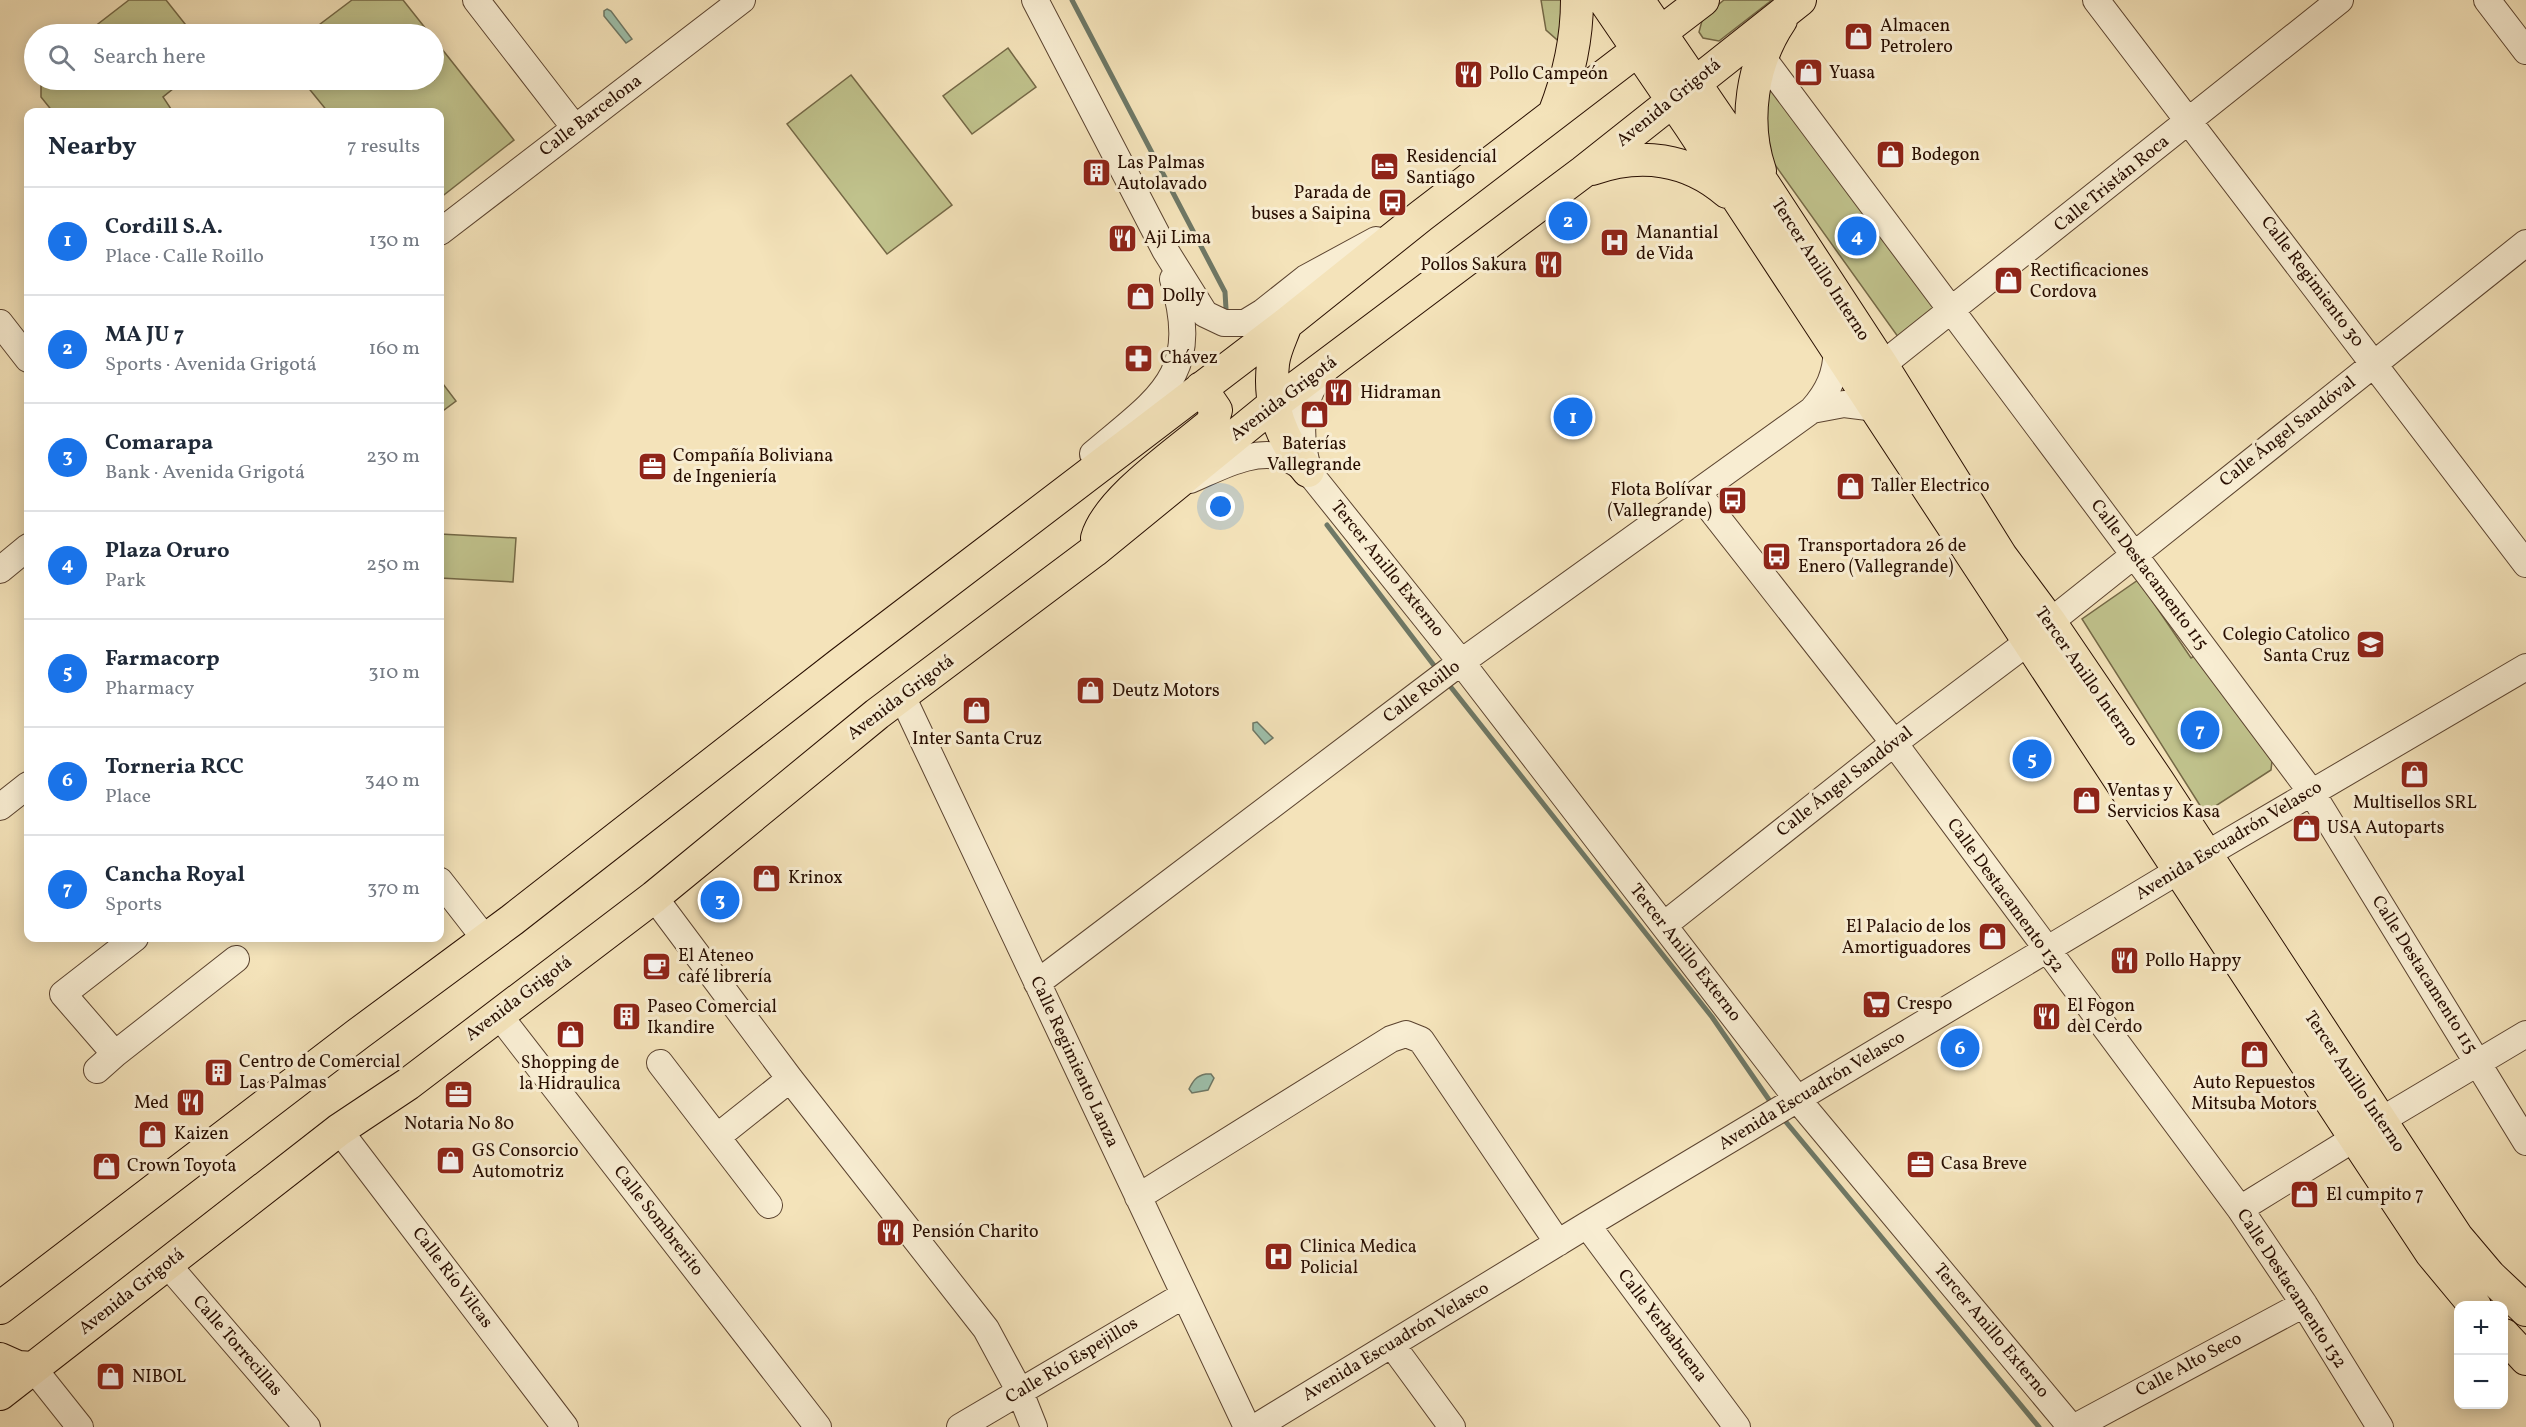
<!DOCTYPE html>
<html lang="en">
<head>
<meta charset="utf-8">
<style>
  :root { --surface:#fff; --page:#f2f2f3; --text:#1f2937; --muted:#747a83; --line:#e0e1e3; --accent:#1a73e8 }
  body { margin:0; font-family:Vollkorn,serif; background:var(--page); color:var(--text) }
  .controls { position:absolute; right:18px; bottom:18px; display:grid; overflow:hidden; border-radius:12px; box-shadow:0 3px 15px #0003 }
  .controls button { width:54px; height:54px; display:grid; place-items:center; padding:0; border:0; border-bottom:2px solid var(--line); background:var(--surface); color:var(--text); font:30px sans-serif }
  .you { position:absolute; left:1221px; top:507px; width:21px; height:21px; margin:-15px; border:4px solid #fff; border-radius:50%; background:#1a73e8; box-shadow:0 0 0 9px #1a73e833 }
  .badge { display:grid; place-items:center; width:39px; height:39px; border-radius:50%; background:var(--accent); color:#fff; font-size:20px; font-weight:700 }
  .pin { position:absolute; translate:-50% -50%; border:3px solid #fff; box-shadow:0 2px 6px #0006 }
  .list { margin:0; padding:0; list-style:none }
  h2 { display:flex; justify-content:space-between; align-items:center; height:78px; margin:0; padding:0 24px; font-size:26px }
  h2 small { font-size:20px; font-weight:400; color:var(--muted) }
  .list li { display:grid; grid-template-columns:39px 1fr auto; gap:18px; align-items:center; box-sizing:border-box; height:108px; padding:0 24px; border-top:2px solid var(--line) }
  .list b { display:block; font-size:22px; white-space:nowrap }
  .list p { margin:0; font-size:20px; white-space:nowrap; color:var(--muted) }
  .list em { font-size:20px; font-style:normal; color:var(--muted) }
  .icon { flex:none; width:33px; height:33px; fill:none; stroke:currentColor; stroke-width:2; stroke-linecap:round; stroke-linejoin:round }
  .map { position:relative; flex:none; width:2526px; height:1427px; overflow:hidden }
  .search { position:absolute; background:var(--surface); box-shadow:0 3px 15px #0003; left:24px; top:24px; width:420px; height:66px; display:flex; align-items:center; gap:15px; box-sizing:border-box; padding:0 21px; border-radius:33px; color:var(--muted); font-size:22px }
  .panel { position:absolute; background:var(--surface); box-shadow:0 3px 15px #0003; left:24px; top:108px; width:420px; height:834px; border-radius:12px }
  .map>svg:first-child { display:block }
</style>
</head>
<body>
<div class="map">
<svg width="2526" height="1427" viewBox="0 0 2526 1427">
  <rect width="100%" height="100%" fill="#f4e3ba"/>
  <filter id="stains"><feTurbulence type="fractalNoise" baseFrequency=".00333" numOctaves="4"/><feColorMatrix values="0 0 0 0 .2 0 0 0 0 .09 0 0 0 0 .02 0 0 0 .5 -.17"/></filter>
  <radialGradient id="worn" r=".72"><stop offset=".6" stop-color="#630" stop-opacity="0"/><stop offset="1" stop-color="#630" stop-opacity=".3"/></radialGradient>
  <!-- green -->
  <path fill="#c0c28c" stroke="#746846" stroke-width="1.5" d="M129,0H166L193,34H85Z
    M352,0H403L430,34H307Z
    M1541,0H1564L1563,45L1546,30Z
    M1724,0H1772L1719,41L1703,38L1699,32L1703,17Z
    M434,39L514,140L440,198V112H328L302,80H434Z
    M1008,48L1036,87L972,134L943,96Z
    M1765,71L1943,311L1901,341L1773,162L1760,127Z
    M851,75L952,205L887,254L787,124Z
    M41,80H184L163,97L173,112H53L41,97Z
    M440,380L456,401L440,413Z
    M440,534L516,538L513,582L440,578Z
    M2138,580L2191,658L2196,655L2272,761L2271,770L2211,809L2201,807L2082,619Z"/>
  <!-- water -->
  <path fill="#9dbfaa" stroke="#6e7866" stroke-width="1.5" d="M607,9L611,11L632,39L626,43L604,16V11Z
    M1257,722L1273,738L1265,744L1253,730V723Z
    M1206,1074H1211L1214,1078L1208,1090L1192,1093L1189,1089C1193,1081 1196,1076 1206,1074Z"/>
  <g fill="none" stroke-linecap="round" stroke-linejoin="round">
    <!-- stream -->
    <path stroke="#6e7866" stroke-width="5" d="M1072,0L1225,292L1226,309
      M1327,525L1439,672
      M1446,681L1712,1017L1774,1107
      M1781,1116L2039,1427"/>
    <defs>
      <path id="minor" d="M476,0L575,128
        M1035,0L1165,250L1205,314L1224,323H1245L1263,312L1306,278L1376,240
        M2096,0L2526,564
        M2487,0L2526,51
        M1762,57L2312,793L2526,1142
        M440,232L742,0
        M0,323L28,359
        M1882,365L2340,0
        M1812,410L1844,404L1876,408
        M1093,454C1160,397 1202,376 1173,279
        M1308,468C1298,434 1300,398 1325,370
        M1190,480C1219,468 1256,446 1288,459C1295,462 1302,467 1308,471L1461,662L1798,1100L2071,1427
        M1698,493L1894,743L2240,1209L2304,1304L2380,1427
        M0,570L28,547
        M2050,622L2526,243
        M902,696L1247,1427
        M0,807L28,785
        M440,881L486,940
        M654,897L790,1079L986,1329L1020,1392L1034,1427
        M1664,925L1894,743L2028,642
        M135,938L63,994L115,1054L236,959
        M1037,983L1453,668L1812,410C1829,391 1836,374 1837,349
        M498,1014L818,1427
        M660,1063L769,1205
        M97,1070L115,1054
        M2380,1121L2526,1034
        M339,1130L565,1427
        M717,1137L790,1079
        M1138,1197L1391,1039L1406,1034L1421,1040L1558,1243
        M2240,1209L2355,1138
        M1587,1225L1737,1427
        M167,1264L307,1427
        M1392,1345L1452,1427
        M33,1368L80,1427
        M960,1427L1184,1295
        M1256,1427L1587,1225L2178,871L2526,667
        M2075,1427L2304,1304"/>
      <path id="major" d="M1604,0L1690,126L2355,1138L2431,1253L2475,1306
        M1638,0L1765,186L1882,365L2001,556L2050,622L2158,781L2457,1237L2490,1276L2526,1310
        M1554,114C1569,76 1577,40 1577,0
        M1592,169C1640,152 1688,158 1727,192
        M1760,171C1743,121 1752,63 1781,20
        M1286,324C1282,336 1274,351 1273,364C1268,406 1281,440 1308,471
        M1097,538C1108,499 1180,451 1212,423L1216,410L1201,388
        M0,1308L358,1034L512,920L840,664L1286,324L1421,216L1703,0
        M2504,1335L2526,1359
        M0,1359L18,1367L33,1368
        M0,1394L339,1130L408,1084L654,897L877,714L1094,551L1273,405L1583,172L1800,0"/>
    </defs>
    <!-- minor casing -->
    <use href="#minor" stroke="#5b432f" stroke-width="28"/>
    <!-- major casing -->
    <use href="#major" stroke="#280e01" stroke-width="34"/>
    <!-- minor -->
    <use href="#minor" stroke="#f8edd2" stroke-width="26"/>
    <!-- major -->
    <use href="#major" stroke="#f4e3ba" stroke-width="32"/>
  </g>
  <!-- icons -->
  <defs>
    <symbol id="shop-square" viewBox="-11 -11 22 22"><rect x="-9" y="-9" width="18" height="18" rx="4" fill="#8f2418" stroke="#f8edd2"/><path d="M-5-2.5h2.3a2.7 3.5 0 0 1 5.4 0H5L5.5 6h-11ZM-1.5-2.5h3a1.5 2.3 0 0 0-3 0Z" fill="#fff"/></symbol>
    <symbol id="restaurant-square" viewBox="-11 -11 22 22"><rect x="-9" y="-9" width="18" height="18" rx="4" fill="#8f2418" stroke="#f8edd2"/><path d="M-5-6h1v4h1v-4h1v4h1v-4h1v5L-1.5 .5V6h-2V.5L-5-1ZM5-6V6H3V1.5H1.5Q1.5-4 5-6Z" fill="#fff"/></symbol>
    <symbol id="hotel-square" viewBox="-11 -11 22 22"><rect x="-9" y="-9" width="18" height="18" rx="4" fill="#8f2418" stroke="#f8edd2"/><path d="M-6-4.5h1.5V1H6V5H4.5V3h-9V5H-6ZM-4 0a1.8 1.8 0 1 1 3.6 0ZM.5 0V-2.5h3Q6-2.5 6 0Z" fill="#fff"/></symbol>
    <symbol id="building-square" viewBox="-11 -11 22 22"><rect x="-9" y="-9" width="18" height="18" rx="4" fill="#8f2418" stroke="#f8edd2"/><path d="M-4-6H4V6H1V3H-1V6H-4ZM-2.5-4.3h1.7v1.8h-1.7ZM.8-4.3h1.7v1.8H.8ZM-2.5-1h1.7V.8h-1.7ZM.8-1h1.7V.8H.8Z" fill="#fff"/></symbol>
    <symbol id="bus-square" viewBox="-11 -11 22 22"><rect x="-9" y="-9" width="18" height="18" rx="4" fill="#8f2418" stroke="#f8edd2"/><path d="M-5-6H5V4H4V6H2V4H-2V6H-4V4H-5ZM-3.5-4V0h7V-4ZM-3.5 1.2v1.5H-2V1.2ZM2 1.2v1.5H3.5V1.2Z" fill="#fff"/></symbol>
    <symbol id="hospital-square" viewBox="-11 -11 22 22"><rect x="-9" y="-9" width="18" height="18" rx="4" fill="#8f2418" stroke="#f8edd2"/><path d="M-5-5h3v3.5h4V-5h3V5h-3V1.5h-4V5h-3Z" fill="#fff"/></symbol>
    <symbol id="pharmacy-square" viewBox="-11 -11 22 22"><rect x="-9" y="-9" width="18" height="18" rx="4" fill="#8f2418" stroke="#f8edd2"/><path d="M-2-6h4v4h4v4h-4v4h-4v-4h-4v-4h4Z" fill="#fff"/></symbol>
    <symbol id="office-square" viewBox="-11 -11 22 22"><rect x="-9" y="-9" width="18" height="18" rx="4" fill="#8f2418" stroke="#f8edd2"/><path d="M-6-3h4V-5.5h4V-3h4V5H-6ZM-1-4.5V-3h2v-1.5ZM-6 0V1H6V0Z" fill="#fff"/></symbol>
    <symbol id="school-square" viewBox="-11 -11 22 22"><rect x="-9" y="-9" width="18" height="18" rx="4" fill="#8f2418" stroke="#f8edd2"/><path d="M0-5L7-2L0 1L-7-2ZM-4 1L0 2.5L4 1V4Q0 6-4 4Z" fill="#fff"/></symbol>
    <symbol id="cafe-square" viewBox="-11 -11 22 22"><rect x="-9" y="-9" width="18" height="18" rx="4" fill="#8f2418" stroke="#f8edd2"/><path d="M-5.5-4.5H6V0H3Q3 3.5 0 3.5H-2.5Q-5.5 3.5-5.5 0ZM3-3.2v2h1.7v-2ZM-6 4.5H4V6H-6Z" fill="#fff"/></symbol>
    <symbol id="supermarket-square" viewBox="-11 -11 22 22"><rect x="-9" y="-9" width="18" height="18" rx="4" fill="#8f2418" stroke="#f8edd2"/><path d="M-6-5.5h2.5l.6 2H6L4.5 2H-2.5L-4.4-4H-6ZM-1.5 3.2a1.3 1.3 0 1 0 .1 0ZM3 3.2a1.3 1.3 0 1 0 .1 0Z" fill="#fff"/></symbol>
  </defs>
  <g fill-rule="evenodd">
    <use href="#shop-square" x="1842" y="20" width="33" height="33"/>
    <use href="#shop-square" x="1792" y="56" width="33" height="33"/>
    <use href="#restaurant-square" x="1452" y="58" width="33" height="33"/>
    <use href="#shop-square" x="1874" y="138" width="33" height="33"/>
    <use href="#hotel-square" x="1368" y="150" width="33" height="33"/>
    <use href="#building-square" x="1080" y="156" width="33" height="33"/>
    <use href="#bus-square" x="1376" y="186" width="33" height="33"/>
    <use href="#restaurant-square" x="1106" y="222" width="33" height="33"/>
    <use href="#hospital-square" x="1598" y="226" width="33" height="33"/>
    <use href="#restaurant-square" x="1532" y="248" width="33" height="33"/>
    <use href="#shop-square" x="1992" y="264" width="33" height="33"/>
    <use href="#shop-square" x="1124" y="280" width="33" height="33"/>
    <use href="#pharmacy-square" x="1122" y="342" width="33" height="33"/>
    <use href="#restaurant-square" x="1322" y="376" width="33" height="33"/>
    <use href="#shop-square" x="1298" y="398" width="33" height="33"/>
    <use href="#office-square" x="636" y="450" width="33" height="33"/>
    <use href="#shop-square" x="1834" y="470" width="33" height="33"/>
    <use href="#bus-square" x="1716" y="484" width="33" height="33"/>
    <use href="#bus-square" x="1760" y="540" width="33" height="33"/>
    <use href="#school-square" x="2354" y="628" width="33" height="33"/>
    <use href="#shop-square" x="1074" y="674" width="33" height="33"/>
    <use href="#shop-square" x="960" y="694" width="33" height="33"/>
    <use href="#shop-square" x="2398" y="758" width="33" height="33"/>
    <use href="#shop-square" x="2070" y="784" width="33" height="33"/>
    <use href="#shop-square" x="2290" y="812" width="33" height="33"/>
    <use href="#shop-square" x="750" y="862" width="33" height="33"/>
    <use href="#shop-square" x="1976" y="920" width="33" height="33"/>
    <use href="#restaurant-square" x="2108" y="944" width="33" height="33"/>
    <use href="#cafe-square" x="640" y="950" width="33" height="33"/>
    <use href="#supermarket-square" x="1860" y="988" width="33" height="33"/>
    <use href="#restaurant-square" x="2030" y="1000" width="33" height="33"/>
    <use href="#building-square" x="610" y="1000" width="33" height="33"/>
    <use href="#shop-square" x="554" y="1018" width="33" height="33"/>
    <use href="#shop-square" x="2238" y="1038" width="33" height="33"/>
    <use href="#building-square" x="202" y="1056" width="33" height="33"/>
    <use href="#office-square" x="442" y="1078" width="33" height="33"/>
    <use href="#restaurant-square" x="174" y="1086" width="33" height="33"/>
    <use href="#shop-square" x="136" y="1118" width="33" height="33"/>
    <use href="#shop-square" x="434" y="1144" width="33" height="33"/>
    <use href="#office-square" x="1904" y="1148" width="33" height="33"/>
    <use href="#shop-square" x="90" y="1150" width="33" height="33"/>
    <use href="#shop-square" x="2288" y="1178" width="33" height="33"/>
    <use href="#restaurant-square" x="874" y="1216" width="33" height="33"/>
    <use href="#hospital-square" x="1262" y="1240" width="33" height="33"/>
    <use href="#shop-square" x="94" y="1360" width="33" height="33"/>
  </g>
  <g text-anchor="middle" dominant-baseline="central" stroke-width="6" stroke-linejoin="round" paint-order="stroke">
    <!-- poi labels -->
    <g font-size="18" fill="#280e01" stroke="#f8edd2" text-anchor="start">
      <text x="1880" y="26">Almacen<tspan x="1880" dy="21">Petrolero</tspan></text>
      <text x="1829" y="73">Yuasa</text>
      <text x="1489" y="74">Pollo Campeón</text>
      <text x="1911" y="155">Bodegon</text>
      <text x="1406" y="157">Residencial<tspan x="1406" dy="21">Santiago</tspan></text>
      <text x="1117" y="163">Las Palmas<tspan x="1117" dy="21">Autolavado</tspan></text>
      <text x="1371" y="193" text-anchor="end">Parada de<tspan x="1371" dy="21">buses a Saipina</tspan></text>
      <text x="1636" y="233">Manantial<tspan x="1636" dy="21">de Vida</tspan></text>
      <text x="1144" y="238">Aji Lima</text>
      <text x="1527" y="265" text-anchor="end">Pollos Sakura</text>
      <text x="2030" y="271">Rectificaciones<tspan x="2030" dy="21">Cordova</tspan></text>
      <text x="1162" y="296">Dolly</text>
      <text x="1160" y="358">Chávez</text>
      <text x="1360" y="393">Hidraman</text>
      <text x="1314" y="444" text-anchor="middle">Baterías<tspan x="1314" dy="21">Vallegrande</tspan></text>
      <text x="673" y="456">Compañía Boliviana<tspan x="673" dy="21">de Ingeniería</tspan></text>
      <text x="1871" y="486">Taller Electrico</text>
      <text x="1712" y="490" text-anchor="end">Flota Bolívar<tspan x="1712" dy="21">(Vallegrande)</tspan></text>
      <text x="1798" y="546">Transportadora 26 de<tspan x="1798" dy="21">Enero (Vallegrande)</tspan></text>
      <text x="2350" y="635" text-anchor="end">Colegio Catolico<tspan x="2350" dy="21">Santa Cruz</tspan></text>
      <text x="1112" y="691">Deutz Motors</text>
      <text x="977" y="739" text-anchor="middle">Inter Santa Cruz</text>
      <text x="2107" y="791">Ventas y<tspan x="2107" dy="21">Servicios Kasa</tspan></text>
      <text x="2415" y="803" text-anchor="middle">Multisellos SRL</text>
      <text x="2327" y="828">USA Autoparts</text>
      <text x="788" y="878">Krinox</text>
      <text x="1971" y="927" text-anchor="end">El Palacio de los<tspan x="1971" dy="21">Amortiguadores</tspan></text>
      <text x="678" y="956">El Ateneo<tspan x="678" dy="21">café librería</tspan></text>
      <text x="2145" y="961">Pollo Happy</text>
      <text x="1897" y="1004">Crespo</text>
      <text x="2067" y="1006">El Fogon<tspan x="2067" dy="21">del Cerdo</tspan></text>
      <text x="647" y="1007">Paseo Comercial<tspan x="647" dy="21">Ikandire</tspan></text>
      <text x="239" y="1062">Centro de Comercial<tspan x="239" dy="21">Las Palmas</tspan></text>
      <text x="570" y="1063" text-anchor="middle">Shopping de<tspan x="570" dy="21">la Hidraulica</tspan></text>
      <text x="2254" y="1083" text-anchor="middle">Auto Repuestos<tspan x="2254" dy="21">Mitsuba Motors</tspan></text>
      <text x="169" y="1103" text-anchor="end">Med</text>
      <text x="459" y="1124" text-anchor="middle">Notaria No 80</text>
      <text x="174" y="1134">Kaizen</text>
      <text x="472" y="1151">GS Consorcio<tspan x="472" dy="21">Automotriz</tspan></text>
      <text x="1941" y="1164">Casa Breve</text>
      <text x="127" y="1166">Crown Toyota</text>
      <text x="2326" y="1195">El cumpito 7</text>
      <text x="912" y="1232">Pensión Charito</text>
      <text x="1300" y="1247">Clinica Medica<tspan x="1300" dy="21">Policial</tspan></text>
      <text x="132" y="1377">NIBOL</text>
    </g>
    <!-- street labels -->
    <g font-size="18" fill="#280e01" stroke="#f8edd2">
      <text transform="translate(1669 103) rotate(-39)">Avenida Grigotá</text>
      <text transform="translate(591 116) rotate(-37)">Calle Barcelona</text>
      <text transform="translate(2112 184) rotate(-39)">Calle Tristán Roca</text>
      <text transform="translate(1820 270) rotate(57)">Tercer Anillo Interno</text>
      <text transform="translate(2312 282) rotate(53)">Calle Regimiento 30</text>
      <text transform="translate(1284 399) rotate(-37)">Avenida Grigotá</text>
      <text transform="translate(2288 432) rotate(-38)">Calle Ángel Sandóval</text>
      <text transform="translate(1387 569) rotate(51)">Tercer Anillo Externo</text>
      <text transform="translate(2149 575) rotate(53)">Calle Destacamento 115</text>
      <text transform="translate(2086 677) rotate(55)">Tercer Anillo Interno</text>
      <text transform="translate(1422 692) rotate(-37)">Calle Roillo</text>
      <text transform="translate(901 698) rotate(-37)">Avenida Grigotá</text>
      <text transform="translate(1845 782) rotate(-38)">Calle Ángel Sandóval</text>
      <text transform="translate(2229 841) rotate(-31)">Avenida Escuadrón Velasco</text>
      <text transform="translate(2005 896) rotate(54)">Calle Destacamento 132</text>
      <text transform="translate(1685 953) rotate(52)">Tercer Anillo Externo</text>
      <text transform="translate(2424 975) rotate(58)">Calle Destacamento 115</text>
      <text transform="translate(519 999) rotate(-37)">Avenida Grigotá</text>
      <text transform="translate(1074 1062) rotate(65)">Calle Regimiento Lanza</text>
      <text transform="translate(2354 1082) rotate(56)">Tercer Anillo Interno</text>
      <text transform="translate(1812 1091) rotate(-31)">Avenida Escuadrón Velasco</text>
      <text transform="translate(658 1221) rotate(52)">Calle Sombrerito</text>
      <text transform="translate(452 1278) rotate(53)">Calle Río Vilcas</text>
      <text transform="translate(2291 1289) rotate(57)">Calle Destacamento 132</text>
      <text transform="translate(132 1292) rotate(-38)">Avenida Grigotá</text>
      <text transform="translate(1662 1326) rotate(53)">Calle Yerbabuena</text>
      <text transform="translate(1991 1331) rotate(50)">Tercer Anillo Externo</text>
      <text transform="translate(1396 1342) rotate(-31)">Avenida Escuadrón Velasco</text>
      <text transform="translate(237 1346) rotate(49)">Calle Torrecillas</text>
      <text transform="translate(1072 1361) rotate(-31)">Calle Río Espejillos</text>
      <text transform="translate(2189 1365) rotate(-28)">Calle Alto Seco</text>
    </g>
  </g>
  <rect width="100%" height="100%" filter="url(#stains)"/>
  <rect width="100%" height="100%" fill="url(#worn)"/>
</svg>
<div class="controls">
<button>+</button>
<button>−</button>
</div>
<div class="you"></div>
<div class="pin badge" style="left:1573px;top:417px">1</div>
<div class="pin badge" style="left:1568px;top:221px">2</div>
<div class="pin badge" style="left:720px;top:900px">3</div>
<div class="pin badge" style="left:1857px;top:236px">4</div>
<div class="pin badge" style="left:2032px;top:759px">5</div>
<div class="pin badge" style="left:1960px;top:1048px">6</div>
<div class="pin badge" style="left:2200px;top:730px">7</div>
<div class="search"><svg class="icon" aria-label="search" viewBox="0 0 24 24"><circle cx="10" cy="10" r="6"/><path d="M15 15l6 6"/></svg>Search here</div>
<section class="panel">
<h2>Nearby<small>7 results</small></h2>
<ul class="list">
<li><span class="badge">1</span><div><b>Cordill S.A.</b><p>Place · Calle Roillo</p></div><em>130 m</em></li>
<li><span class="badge">2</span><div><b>MA JU 7</b><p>Sports · Avenida Grigotá</p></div><em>160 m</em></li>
<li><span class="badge">3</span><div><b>Comarapa</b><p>Bank · Avenida Grigotá</p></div><em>230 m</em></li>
<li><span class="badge">4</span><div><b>Plaza Oruro</b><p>Park</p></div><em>250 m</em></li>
<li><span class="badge">5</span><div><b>Farmacorp</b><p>Pharmacy</p></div><em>310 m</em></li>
<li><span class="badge">6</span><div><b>Torneria RCC</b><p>Place</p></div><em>340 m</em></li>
<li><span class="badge">7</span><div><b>Cancha Royal</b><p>Sports</p></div><em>370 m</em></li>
</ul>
</section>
</div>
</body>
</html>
